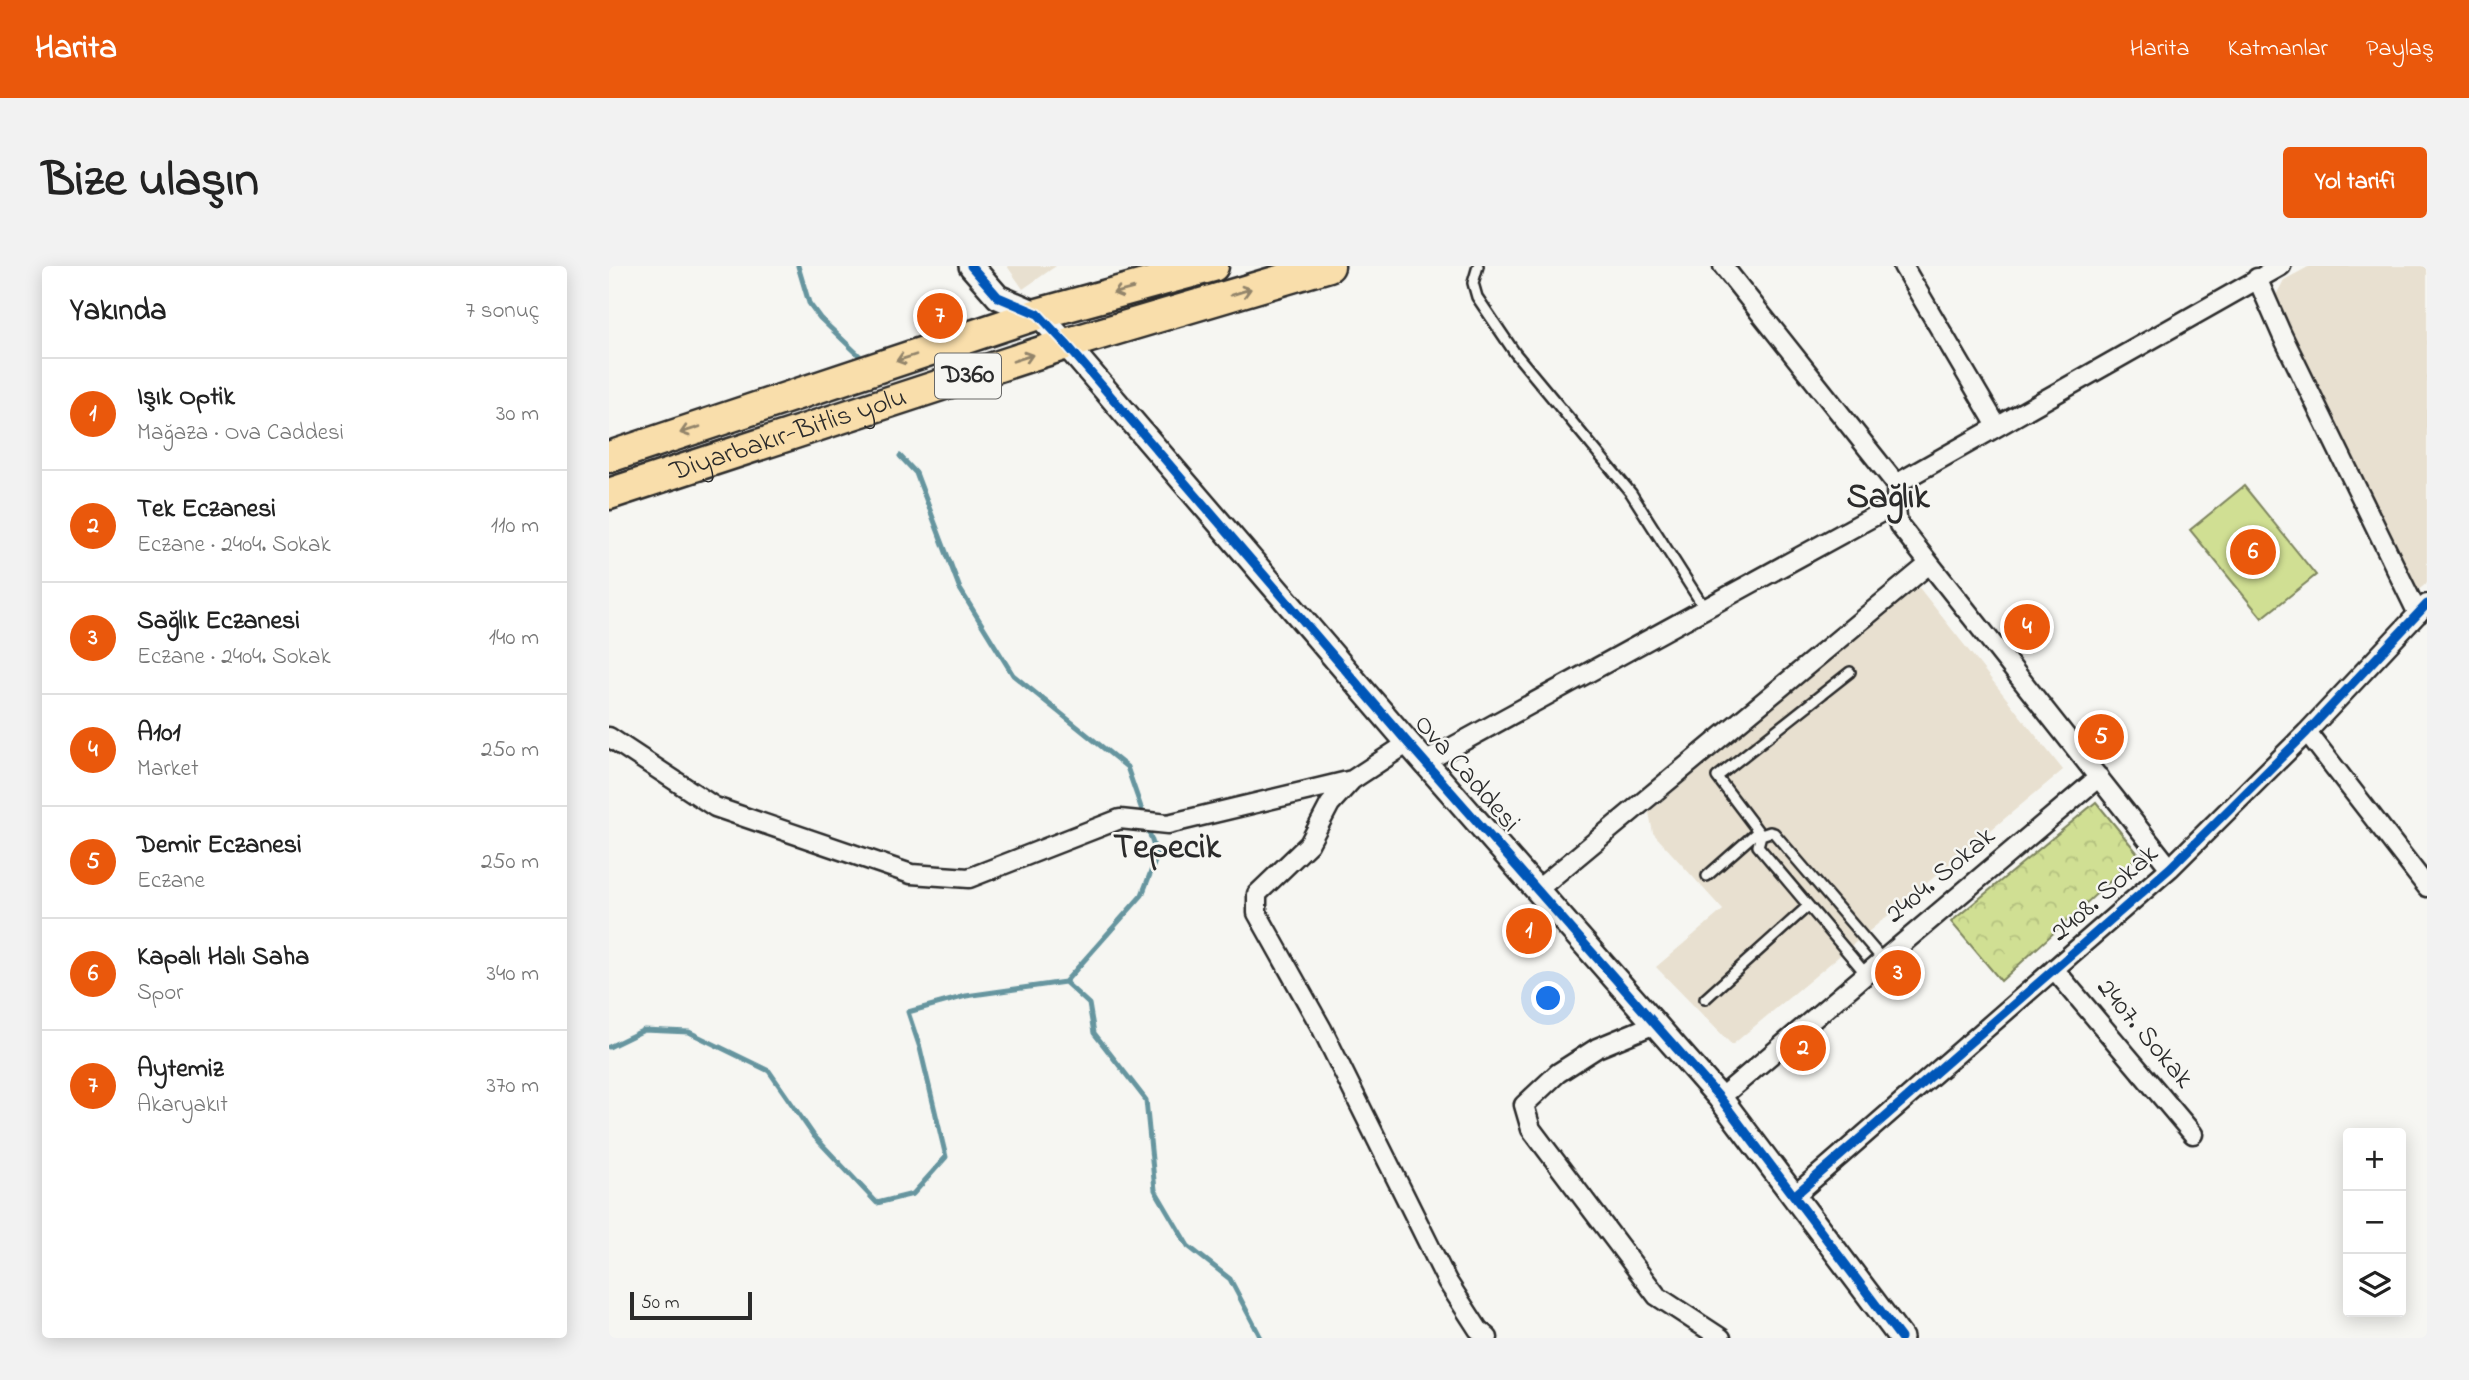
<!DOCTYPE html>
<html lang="tr">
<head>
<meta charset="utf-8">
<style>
  :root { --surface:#fff; --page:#f2f2f2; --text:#222; --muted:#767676; --line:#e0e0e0; --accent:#ea580c }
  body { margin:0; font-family:"Indie Flower",sans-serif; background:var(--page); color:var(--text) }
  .controls { position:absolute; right:21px; bottom:21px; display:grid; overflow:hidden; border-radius:7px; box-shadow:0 4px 18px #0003 }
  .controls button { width:63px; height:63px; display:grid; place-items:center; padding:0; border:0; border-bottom:2px solid var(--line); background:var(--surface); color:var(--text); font:35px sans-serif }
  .scale { position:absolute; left:21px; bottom:18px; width:122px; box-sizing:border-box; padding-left:7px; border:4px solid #2b2b2b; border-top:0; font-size:19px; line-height:24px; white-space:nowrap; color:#2b2b2b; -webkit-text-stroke:5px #f6f6f2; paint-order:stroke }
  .you { position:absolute; left:940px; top:733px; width:24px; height:24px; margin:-18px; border:5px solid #fff; border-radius:50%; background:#1a73e8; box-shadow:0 0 0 10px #1a73e833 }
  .badge { display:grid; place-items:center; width:46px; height:46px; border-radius:50%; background:var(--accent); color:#fff; font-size:23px; font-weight:700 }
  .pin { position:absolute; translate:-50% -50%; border:4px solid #fff; box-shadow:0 2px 7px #0006 }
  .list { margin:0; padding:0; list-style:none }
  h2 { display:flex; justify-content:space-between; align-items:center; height:91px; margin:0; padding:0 28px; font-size:30px }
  h2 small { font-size:23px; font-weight:400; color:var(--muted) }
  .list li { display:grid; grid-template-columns:46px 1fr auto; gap:21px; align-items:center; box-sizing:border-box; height:112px; padding:0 28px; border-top:2px solid var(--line) }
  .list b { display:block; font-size:26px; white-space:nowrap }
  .list p { margin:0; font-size:23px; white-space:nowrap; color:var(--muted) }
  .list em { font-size:23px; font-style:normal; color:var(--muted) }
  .icon { flex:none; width:38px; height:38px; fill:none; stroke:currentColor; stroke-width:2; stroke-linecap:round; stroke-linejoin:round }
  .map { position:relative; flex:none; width:1818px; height:1072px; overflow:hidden; border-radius:7px }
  header { display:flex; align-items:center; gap:42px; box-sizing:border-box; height:98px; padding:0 35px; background:var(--accent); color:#fff }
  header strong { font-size:33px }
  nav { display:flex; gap:38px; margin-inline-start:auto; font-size:24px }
  .intro { display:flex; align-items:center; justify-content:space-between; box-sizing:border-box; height:168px; padding:0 42px }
  h1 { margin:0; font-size:49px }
  .button { padding:18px 32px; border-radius:7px; background:var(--accent); color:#fff; font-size:24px; font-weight:700 }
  main { display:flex; gap:42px; padding:0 42px }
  aside { flex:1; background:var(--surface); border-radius:7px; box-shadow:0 4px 18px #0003 }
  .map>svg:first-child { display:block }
</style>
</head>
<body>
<header>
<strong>Harita</strong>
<nav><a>Harita</a><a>Katmanlar</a><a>Paylaş</a></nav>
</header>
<div class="intro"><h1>Bize ulaşın</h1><a class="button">Yol tarifi</a></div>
<main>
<aside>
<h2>Yakında<small>7 sonuç</small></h2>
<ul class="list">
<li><span class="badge">1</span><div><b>Işık Optik</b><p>Mağaza · Ova Caddesi</p></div><em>30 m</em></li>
<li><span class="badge">2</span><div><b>Tek Eczanesi</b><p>Eczane · 2404. Sokak</p></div><em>110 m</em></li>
<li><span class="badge">3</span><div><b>Sağlık Eczanesi</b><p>Eczane · 2404. Sokak</p></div><em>140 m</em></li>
<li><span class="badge">4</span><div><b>A101</b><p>Market</p></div><em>250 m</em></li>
<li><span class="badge">5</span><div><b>Demir Eczanesi</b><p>Eczane</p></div><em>250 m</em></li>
<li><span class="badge">6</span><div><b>Kapalı Halı Saha</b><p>Spor</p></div><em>340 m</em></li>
<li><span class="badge">7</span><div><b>Aytemiz</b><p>Akaryakıt</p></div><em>370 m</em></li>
</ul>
</aside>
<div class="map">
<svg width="1818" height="1072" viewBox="0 0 1818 1072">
  <defs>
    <pattern id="park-crowns" width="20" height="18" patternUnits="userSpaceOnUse" patternTransform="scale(1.75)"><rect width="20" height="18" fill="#d0df93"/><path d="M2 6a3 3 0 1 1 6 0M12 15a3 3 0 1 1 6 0" fill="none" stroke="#b3c07f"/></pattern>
  </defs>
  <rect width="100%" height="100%" fill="#f6f6f2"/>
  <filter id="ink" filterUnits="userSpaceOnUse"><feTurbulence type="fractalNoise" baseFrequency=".0143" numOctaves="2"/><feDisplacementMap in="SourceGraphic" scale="14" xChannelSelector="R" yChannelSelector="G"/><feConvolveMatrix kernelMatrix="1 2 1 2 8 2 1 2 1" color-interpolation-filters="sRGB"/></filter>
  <g filter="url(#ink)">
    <!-- built -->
    <path fill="#e8e0d0" d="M398,0H447L414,23Z
      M1701,0H1818V317L1807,326L1666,31L1675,14Z
      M1308,319L1454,504L1123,779L1047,701L1114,644L1044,567L1040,546Z"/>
    <!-- park -->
    <path fill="url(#park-crowns)" stroke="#7e855f" stroke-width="2" d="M1487,536L1530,589L1392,715L1342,656Z"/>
    <!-- pitch -->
    <path fill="#d0df93" stroke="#7e855f" stroke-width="2" d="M1635,220L1707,309L1653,352L1581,264Z"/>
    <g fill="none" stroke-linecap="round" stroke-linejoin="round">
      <!-- stream -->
      <path stroke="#66959f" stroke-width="5" d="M189,0L200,37L211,52L256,95
        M291,190L307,207L351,323L404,409L518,501L535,550
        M456,716L480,738L485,767L537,834L546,924L579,980L621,1013L652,1072
        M0,781L35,764L80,766L160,805L205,870L268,937L304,928L337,891L311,782L299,746L357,730L456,716L533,629L548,590L538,560"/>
      <defs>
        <path id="service" d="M869,0L864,17L868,31L906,87L1022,227L1096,343
          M1152,569L1108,511L1241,406
          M1098,610L1149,565
          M1257,708L1149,580L1152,569L1161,566L1165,567L1274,694
          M1096,733L1199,640"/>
        <path id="minor" d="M1114,0L1287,218C1288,232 1285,247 1290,259L1561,602
          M1294,0L1388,160
          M1648,12L1673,69L1809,348
          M1287,218L1672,0
          M1698,466L1818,621
          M0,471L106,541L302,608L360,612L511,553L559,558L743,514
          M799,477L743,514L721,538L700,578L648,628V647L713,763L838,1015L869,1063L879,1072
          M816,496L1289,237
          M928,624L1320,298
          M1445,703L1584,868
          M1046,758L988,782L949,807L915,839L922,863L1048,1030L1112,1072
          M1111,832L1490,511
          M1185,930L1561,602L1698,466L1818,338"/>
        <path id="tertiary" d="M362,0L389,31L429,48L457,78L799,477L1111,832L1292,1072"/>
        <g id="trunk">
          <path d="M0,191L429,48L604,0"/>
          <path id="s1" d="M0,228L457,78L720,0"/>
        </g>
      </defs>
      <!-- service casing -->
      <use href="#service" stroke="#2b2b2b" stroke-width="14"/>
      <!-- minor casing -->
      <use href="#minor" stroke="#2b2b2b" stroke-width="23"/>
      <!-- tertiary casing -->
      <use href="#tertiary" stroke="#2b2b2b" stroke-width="28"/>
      <!-- trunk casing -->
      <use href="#trunk" stroke="#2b2b2b" stroke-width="35"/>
      <!-- service -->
      <use href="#service" stroke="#f6f6f2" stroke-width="9"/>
      <!-- minor -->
      <use href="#minor" stroke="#f6f6f2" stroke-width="18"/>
      <!-- tertiary -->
      <use href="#tertiary" stroke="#f6f6f2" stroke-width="23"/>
      <!-- trunk -->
      <use href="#trunk" stroke="#f9deab" stroke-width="30"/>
      <defs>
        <path id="cycleway" d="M362,0L389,31L429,48L457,78L799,477L1111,832L1292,1072
          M1185,930L1561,602L1698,466L1818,338"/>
      </defs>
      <!-- cycleway casing -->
      <use href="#cycleway" stroke="#f6f6f2" stroke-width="13"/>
      <!-- cycleway -->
      <use href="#cycleway" stroke="#0057b8" stroke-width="9"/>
    </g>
    <!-- one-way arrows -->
    <defs><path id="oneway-shaft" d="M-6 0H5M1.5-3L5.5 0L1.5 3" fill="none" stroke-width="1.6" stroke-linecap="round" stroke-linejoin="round" transform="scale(1.75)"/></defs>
    <g stroke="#92846b">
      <use href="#oneway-shaft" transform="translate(514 25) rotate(165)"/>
      <use href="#oneway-shaft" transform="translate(632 26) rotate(-17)"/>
      <use href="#oneway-shaft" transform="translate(297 92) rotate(162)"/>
      <use href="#oneway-shaft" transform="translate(414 92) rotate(-18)"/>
      <use href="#oneway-shaft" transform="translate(81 164) rotate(162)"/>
    </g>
  </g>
  <g text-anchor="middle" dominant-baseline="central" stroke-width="5" stroke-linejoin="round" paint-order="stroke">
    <!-- shield labels -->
    <rect fill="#f6f6f2" stroke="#686867" stroke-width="2" x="326" y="87.5" width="66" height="45" rx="5"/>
    <g font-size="26" font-weight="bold" fill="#2b2b2b">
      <text x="359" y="110">D360</text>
    </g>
    <!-- street labels -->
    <g font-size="28" fill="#2b2b2b" stroke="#f6f6f2">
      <text stroke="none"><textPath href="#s1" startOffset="189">Diyarbakır-Bitlis yolu</textPath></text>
      <text transform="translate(857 508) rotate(49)">Ova Caddesi</text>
      <text transform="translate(1332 610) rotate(-40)">2404. Sokak</text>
      <text transform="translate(1496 628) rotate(-41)">2408. Sokak</text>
      <text transform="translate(1535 768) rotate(50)">2407. Sokak</text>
    </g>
    <!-- district labels -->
    <g font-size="35" font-weight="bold" fill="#2b2b2b" stroke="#f6f6f2">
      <text x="1279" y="232">Sağlık</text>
      <text x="558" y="582">Tepecik</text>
    </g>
  </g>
</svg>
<div class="controls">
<button>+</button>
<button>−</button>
<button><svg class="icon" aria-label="layers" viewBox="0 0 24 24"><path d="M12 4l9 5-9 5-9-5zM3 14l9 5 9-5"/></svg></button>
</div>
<div class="scale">50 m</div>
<div class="you"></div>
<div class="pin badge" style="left:920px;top:665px">1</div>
<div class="pin badge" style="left:1194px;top:782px">2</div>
<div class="pin badge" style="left:1289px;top:707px">3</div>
<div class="pin badge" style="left:1418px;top:361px">4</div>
<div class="pin badge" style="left:1492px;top:471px">5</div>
<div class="pin badge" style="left:1644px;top:286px">6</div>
<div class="pin badge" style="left:331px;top:50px">7</div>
</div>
</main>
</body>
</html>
